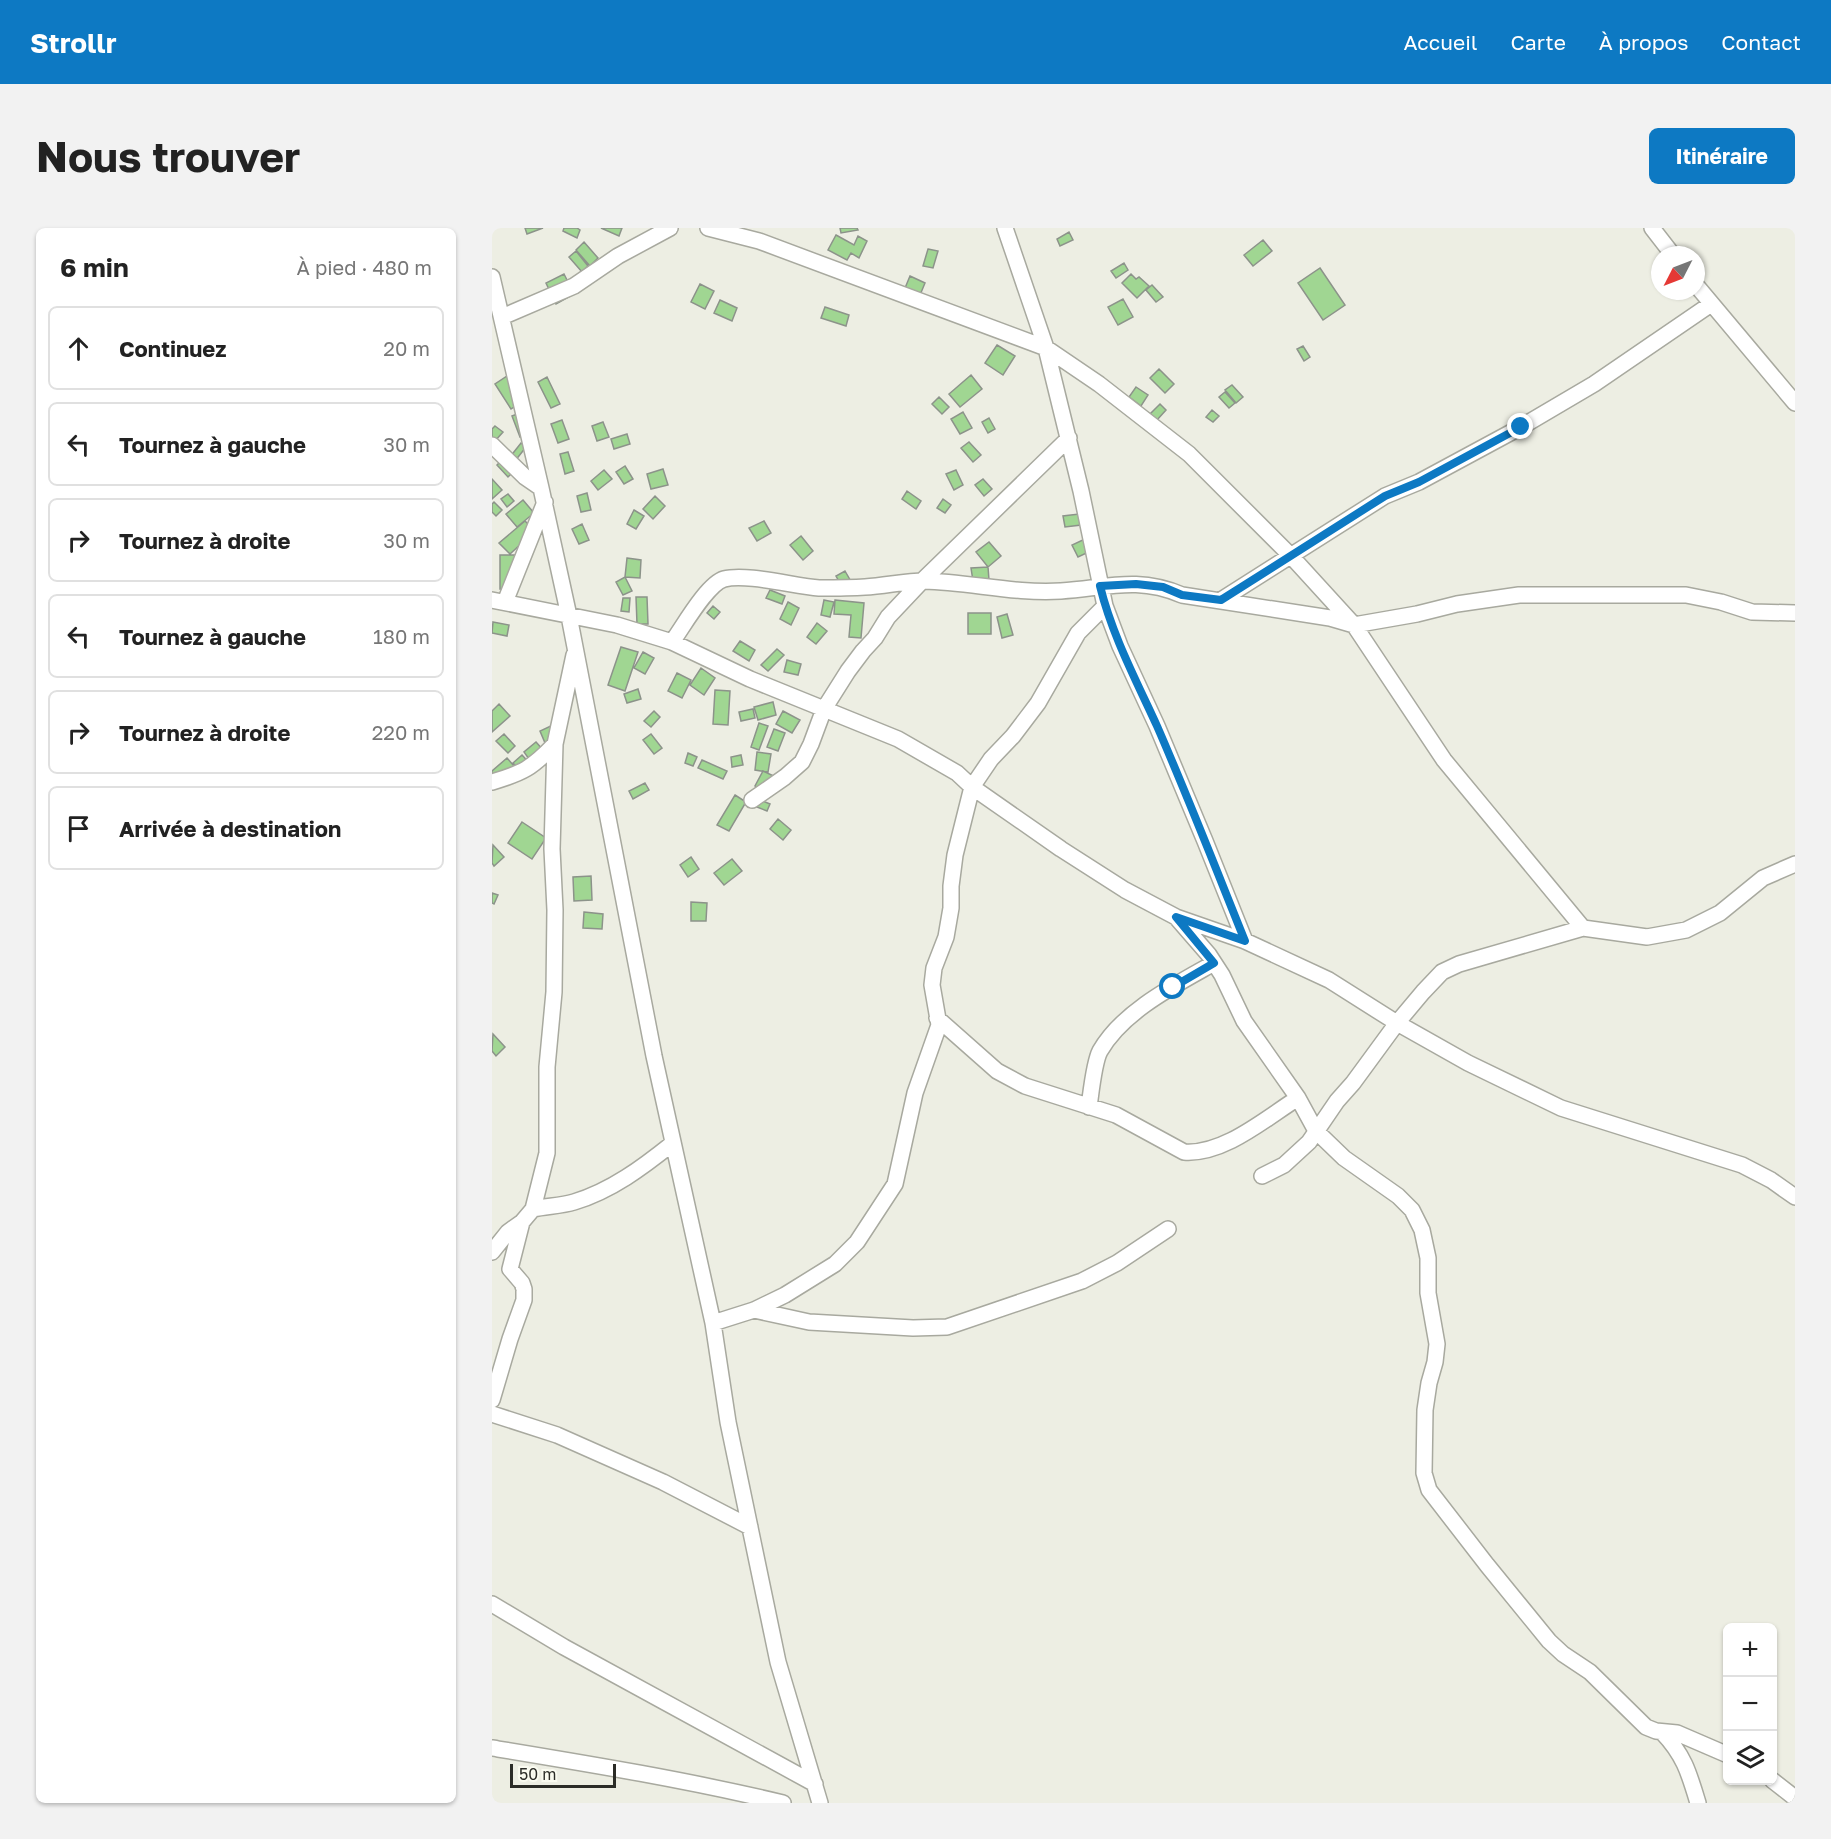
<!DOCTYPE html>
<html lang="fr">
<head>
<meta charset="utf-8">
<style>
  :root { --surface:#fff; --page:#f2f2f2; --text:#222; --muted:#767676; --line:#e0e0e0; --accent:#0d79c3 }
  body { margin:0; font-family:"Golos Text",sans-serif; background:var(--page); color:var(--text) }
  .controls { position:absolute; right:18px; bottom:18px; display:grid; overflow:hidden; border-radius:9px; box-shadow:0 2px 4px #0004 }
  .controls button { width:54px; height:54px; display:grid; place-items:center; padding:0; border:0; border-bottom:2px solid var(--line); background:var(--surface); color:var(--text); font:30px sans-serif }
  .compass { position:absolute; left:1159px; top:18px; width:54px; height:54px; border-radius:50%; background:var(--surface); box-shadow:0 2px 4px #0004; rotate:228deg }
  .scale { position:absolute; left:18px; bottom:15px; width:106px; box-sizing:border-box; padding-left:6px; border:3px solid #2b2c27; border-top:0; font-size:16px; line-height:21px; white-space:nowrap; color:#2b2c27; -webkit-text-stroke:4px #fafbf0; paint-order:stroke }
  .stop { position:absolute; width:18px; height:18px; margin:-14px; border:4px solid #0d79c3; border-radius:50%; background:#fff }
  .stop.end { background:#0d79c3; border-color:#fff; box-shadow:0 2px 6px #0008 }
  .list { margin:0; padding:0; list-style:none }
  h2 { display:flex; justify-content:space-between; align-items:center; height:78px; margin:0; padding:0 24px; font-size:26px }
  h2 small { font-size:20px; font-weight:400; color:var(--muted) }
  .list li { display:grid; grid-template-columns:39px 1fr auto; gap:18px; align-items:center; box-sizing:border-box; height:84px; margin:0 12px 12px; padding:0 12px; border:2px solid var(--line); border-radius:9px }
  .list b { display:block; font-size:22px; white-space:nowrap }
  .list em { font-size:20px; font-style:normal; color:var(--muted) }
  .icon { flex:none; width:33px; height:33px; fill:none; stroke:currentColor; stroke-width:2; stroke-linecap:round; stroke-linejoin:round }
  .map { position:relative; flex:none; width:1303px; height:1575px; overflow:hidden; border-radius:9px }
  header { display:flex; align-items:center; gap:36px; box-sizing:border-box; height:84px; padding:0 30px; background:var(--accent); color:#fff }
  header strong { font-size:28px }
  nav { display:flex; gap:33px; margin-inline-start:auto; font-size:21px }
  .intro { display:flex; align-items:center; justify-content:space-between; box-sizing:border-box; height:144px; padding:0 36px }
  h1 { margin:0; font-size:42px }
  .button { padding:15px 27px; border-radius:9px; background:var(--accent); color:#fff; font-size:21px; font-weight:700 }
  main { display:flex; gap:36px; padding:0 36px }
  aside { flex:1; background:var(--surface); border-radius:9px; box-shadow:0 2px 4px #0004 }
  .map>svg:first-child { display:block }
</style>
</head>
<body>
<header>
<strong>Strollr</strong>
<nav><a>Accueil</a><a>Carte</a><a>À propos</a><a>Contact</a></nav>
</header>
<div class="intro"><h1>Nous trouver</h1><a class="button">Itinéraire</a></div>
<main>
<aside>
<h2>6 min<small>À pied · 480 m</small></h2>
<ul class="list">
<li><svg class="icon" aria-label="ahead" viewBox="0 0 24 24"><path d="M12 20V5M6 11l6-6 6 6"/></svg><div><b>Continuez</b></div><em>20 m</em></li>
<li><svg class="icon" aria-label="left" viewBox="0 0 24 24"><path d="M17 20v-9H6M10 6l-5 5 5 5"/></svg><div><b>Tournez à gauche</b></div><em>30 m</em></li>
<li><svg class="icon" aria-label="right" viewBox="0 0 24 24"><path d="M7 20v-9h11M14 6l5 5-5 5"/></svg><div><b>Tournez à droite</b></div><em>30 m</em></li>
<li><svg class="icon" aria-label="left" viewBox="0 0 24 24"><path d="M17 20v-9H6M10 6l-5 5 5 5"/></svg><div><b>Tournez à gauche</b></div><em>180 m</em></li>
<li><svg class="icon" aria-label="right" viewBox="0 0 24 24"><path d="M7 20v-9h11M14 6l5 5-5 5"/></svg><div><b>Tournez à droite</b></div><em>220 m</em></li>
<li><svg class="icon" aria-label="arrive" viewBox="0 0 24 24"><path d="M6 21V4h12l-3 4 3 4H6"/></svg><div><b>Arrivée à destination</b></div></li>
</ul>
</aside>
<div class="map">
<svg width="1303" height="1575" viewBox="0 0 1303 1575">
  <rect width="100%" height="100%" fill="#edeee3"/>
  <!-- building -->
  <path fill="#a0d692" stroke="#8c938a" stroke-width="1.5" d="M33,0H51L35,6Z
    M72,0H85L88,2L85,10L71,3Z
    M109,0H130L127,8Z
    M348,0H365L366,2L349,5Z
    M577,4L581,12L568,18L565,11Z
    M344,7L362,17L366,8L375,13L367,30L359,25L355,32L336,22Z
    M771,12L780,23L761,38L752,27Z
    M92,14L106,30L98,38L84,22Z
    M436,21L446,23L441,40L431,38Z
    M84,23L96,38L90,44L77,29Z
    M632,35L636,42L624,50L619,43Z
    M828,40L853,77L831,92L806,55Z
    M72,46L82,66L64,76L54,55Z
    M639,46L644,51L647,49L657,58L645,70L630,55Z
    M418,48L433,55L428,67L413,60Z
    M208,56L222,63L213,81L199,74Z
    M660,57L671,69L664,74L654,62Z
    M631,71L641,89L626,97L616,79Z
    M228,72L245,80L240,93L222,85Z
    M333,79L357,87L354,98L329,90Z
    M505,117L523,128L511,147L493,135Z
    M811,118L818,129L812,133L805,121Z
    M667,141L682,156L673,165L658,150Z
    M479,147L490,161L468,179L457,166Z
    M15,148L31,173L19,181L3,156Z
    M55,149L68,176L59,180L46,154Z
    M740,157L751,169L744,175L733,162Z
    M644,159L656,167L649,178L637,169Z
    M733,164L743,175L737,180L727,169Z
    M447,169L457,179L450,186L440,176Z
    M668,176L674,182L665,192L658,186Z
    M720,182L727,188L721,194L714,189Z
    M471,184L480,200L468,206L459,191Z
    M28,185L36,206L28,209L20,188Z
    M497,190L503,201L496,205L490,194Z
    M70,192L77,211L66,215L59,196Z
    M111,194L117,209L105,213L100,198Z
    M3,198L11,204L3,213L0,210V201Z
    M135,206L138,216L122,221L119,211Z
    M477,214L489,227L481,234L469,220Z
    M29,215L34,219L23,233L18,229Z
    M76,224L82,243L73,246L68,226Z
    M12,230L24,241L16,249L5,237Z
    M133,238L141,251L132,256L124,244Z
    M171,241L176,257L159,261L155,246Z
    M112,242L120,251L106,262L99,253Z
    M464,242L471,257L462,262L454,246Z
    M0,251L10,262L0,271Z
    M491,251L500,261L492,268L483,257Z
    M415,263L429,273L424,281L410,271Z
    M95,265L99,282L89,284L85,268Z
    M16,266L22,273L15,279L9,271Z
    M163,268L173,278L161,291L151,281Z
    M451,271L459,277L453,285L445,280Z
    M31,272L42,285L25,299L14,286Z
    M2,274L10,282L4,288L0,284V276Z
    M142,282L152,288L144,301L135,296Z
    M587,286L589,297L573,299L571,288Z
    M33,293L43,303L18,326L7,315Z
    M272,293L279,305L265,313L257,300Z
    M90,296L97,312L87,316L80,301Z
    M309,308L321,323L311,332L298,317Z
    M595,310L601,322L586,329L580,317Z
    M497,314L509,328L496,339L484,324Z
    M8,327H26V362L8,361Z
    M135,330L149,332L148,350L133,349Z
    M496,339L497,352L481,353L479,340Z
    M353,343L361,357L352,362L344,348Z
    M133,349L140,363L131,367L124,354Z
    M278,362L293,368L290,376L274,370Z
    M144,369H155L156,396H145Z
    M131,370H138L137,384L129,383Z
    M332,372L342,374L338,389L329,387Z
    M343,372L372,375L369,410L357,409L359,387L342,386Z
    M296,374L307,380L299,397L288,391Z
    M221,378L228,384L222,391L215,385Z
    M476,385H499V406H476Z
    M515,386L521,407L510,410L505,389Z
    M1,394L17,397L15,408L0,405Z
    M325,395L335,403L324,416L315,409Z
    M248,413L263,422L257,433L241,423Z
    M129,419L146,424L133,463L116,457Z
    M285,421L292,427L276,443L269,437Z
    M151,424L162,430L153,446L142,440Z
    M295,432L309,436L306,447L292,444Z
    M209,440L223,450L212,467L198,457Z
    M185,445L199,452L190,470L176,463Z
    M146,461L149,471L135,475L132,466Z
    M223,462L238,463L236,497L221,496Z
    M281,474L284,487L266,492L262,479Z
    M7,476L18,488L0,504V483Z
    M261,481L263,490L249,493L247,484Z
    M162,483L168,489L159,499L152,493Z
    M291,483L308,492L300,505L284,496Z
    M267,495L276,498L267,522L259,519Z
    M63,496L71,515L56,522L48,503Z
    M282,501L293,505L286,523L275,519Z
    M12,506L23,518L16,525L4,513Z
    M159,506L170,520L162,526L151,512Z
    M44,514L52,523L39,534L32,524Z
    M265,524L279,526L276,544L263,542Z
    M196,525L205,529L201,538L193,535Z
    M30,527L42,540L33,548L21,535Z
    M249,527L251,537L240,539L239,529Z
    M15,530L29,546L0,553V543Z
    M210,532L235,543L231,551L206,540Z
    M271,543L286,550L278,566L263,558Z
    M153,555L157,562L141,571L137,563Z
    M243,567L254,574L237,603L225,597Z
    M268,572L278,576L275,583L265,579Z
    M286,591L299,602L291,612L278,601Z
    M30,594L54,610L40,631L16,615Z
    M1,617L12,629L2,638L0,635Z
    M199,629L207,641L196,649L188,637Z
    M240,631L250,643L232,657L222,645Z
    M99,648L100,672L82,673L81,649Z
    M0,665L6,667L2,676L0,675Z
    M199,674L215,675L214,693H199Z
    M92,684L111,686L110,701L91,700Z
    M1,806L13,819L4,828L0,823Z"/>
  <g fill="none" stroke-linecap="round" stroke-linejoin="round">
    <defs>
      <path id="minor" d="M216,0L267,13L554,120L607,156L697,226L799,328L862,397L952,532L1091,700
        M513,0L554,120L589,263L613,378L628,418L665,498L713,613L753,713
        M1160,0L1181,27
        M0,49L49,260L77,388L162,828L221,1095L236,1194L286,1434L328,1575
        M1204,57L1303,175
        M10,89L82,58L126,28L178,0
        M0,217L33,249L49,260
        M0,372L125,397L180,414L258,451L406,511L465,545L480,559L569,621L633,662L684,689L753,713L837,752L905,795L976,835L1069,880L1250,937L1279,952L1303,969
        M729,372L893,268L927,254L1029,199L1102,156L1219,76
        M13,374L53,274
        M180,414C191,399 215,356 232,351C254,345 302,358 327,360C342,360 358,360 373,359C393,358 413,353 432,353C478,354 523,366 569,363C615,360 645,348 690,367L838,390L862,397L925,386L965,376L1027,367H1194L1229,374L1260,384L1303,385
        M0,554C31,545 40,540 63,516
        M260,572L293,549L310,534L319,516L332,481L356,443L371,423L383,410L396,389L430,353L577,210
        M684,689L717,727L730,747L752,793L806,870L824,903L852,930L906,968L920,982L930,1002L936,1030V1065L945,1116L943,1134L937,1155L933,1182L932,1245L937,1262L995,1337L1057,1413L1071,1426L1098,1444L1154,1499L1164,1503L1185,1505L1236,1527
        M445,790L505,843L533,858L624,887L692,924C732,927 774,890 806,870
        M597,879C599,865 602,834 608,823C631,783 683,757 722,735
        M770,948L792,937L817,914L845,873L861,855L905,795L931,764L950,744L967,736L1091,700L1155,709L1194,702L1228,685L1271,650L1303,636
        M41,981C54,978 69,978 82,974C119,963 151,939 181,915
        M0,1024L16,1004L30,994L41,981L55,925V839L62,764L63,682L60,621L63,516L82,427
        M262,1082L317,1094L421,1100L455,1099L590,1053L625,1035L676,1001
        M221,1095L262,1082L293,1067L343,1036L365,1014L403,956L423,865L447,797L440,757L442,740L454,709L459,680V658L463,627L480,559L499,531L521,508L546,475L586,405L613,378
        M0,1172L18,1111L32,1072V1061L30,1055L18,1041L30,994
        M0,1186L65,1207L171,1254L258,1299
        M0,1376L72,1419L323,1556
        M1170,1504C1192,1527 1197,1545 1206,1575
        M0,1520C97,1536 195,1552 291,1575
        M1280,1552L1303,1570"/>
    </defs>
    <!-- minor casing -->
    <use href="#minor" stroke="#a8a99f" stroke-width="18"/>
    <!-- minor -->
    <use href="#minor" stroke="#fff" stroke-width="15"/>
  </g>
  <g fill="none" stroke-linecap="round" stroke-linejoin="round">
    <!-- route -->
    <path stroke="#0d79c3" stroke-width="8" d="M681,759L722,735L684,689L753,713C724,641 696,569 665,498C644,452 620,407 608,358L644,356L671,359L690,367L729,372L893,268L927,254L1029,199"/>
  </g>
</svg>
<div class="controls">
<button>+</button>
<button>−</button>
<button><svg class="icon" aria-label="layers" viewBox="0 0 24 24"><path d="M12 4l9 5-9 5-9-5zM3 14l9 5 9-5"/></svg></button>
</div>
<svg class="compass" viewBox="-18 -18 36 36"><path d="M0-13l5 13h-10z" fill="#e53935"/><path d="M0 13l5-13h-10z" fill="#767676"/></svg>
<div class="scale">50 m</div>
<div class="stop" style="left:681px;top:759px"></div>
<div class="stop end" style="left:1029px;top:199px"></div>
</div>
</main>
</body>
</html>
